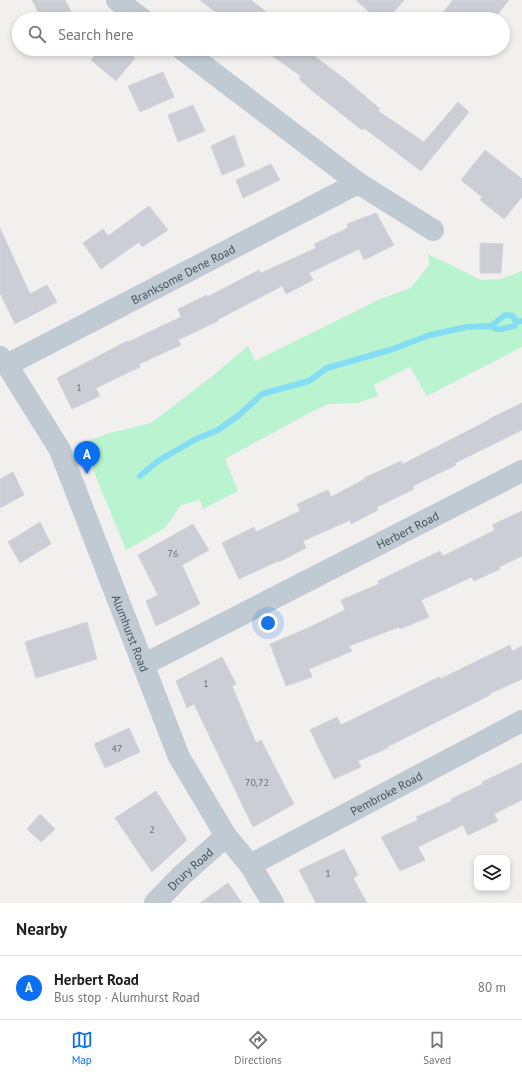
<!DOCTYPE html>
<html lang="en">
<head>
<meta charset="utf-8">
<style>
  :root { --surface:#fff; --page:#f6f6f6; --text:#202124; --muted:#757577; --line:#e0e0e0; --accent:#0a70f1 }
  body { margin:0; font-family:"PT Sans",sans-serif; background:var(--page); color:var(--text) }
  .controls { position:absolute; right:12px; bottom:12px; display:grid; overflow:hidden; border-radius:8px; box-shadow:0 2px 6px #0003 }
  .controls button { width:36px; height:36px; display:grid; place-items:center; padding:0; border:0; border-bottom:1px solid var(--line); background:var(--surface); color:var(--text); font:20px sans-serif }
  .you { position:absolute; left:268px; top:623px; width:14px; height:14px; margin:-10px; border:3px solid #fff; border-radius:50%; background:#1a73e8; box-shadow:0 0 0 6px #1a73e833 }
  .badge { display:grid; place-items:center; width:26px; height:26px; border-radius:50%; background:var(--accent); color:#fff; font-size:13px; font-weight:700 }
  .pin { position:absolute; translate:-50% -33px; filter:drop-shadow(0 1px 2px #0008) }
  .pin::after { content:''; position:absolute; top:21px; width:14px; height:12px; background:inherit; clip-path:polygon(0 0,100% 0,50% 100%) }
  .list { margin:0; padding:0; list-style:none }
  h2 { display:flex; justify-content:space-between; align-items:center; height:52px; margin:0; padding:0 16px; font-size:17px }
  h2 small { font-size:13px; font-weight:400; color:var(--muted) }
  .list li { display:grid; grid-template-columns:26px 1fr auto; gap:12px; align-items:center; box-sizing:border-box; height:64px; padding:0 16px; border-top:1px solid var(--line) }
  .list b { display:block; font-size:15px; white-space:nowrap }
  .list p { margin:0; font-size:13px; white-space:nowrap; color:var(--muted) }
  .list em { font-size:13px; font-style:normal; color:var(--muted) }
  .icon { flex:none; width:22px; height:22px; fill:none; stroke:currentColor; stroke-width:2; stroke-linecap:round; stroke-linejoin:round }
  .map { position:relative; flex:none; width:522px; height:903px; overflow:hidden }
  .search { position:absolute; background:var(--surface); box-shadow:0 2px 6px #0003; left:12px; right:12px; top:12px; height:44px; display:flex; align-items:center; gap:10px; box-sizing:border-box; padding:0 14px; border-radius:22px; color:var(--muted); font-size:15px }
  .sheet { height:116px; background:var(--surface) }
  nav { display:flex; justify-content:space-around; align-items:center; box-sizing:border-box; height:56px; border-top:1px solid var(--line); background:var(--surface); font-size:11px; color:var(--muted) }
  nav a { display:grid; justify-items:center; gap:2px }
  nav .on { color:var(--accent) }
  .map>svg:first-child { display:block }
</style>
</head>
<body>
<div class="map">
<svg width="522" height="903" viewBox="0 0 522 903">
  <rect width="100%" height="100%" fill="#f2efef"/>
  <!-- green -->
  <path fill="#baf3d0" d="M428,254L481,280L501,279L522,271V347L427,396L410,367L374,385L378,396L358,403L329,404L311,412L225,459L238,491L203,509L200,500L181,505L165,528L126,550L82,443L110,433L151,423L215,374L248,346L255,361L380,299L411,288L429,265Z"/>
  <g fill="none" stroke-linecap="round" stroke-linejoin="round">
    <!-- stream -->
    <path stroke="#84ddf3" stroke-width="6" d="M491,326L505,315L513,316L516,322
      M140,476L158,461L196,439L218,430L239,415L262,394L309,381L327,368L390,350L430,335L467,327L491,326L496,329H501L515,326L516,322L522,321"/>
  </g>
  <!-- building -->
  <path fill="#cbced4" stroke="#d3d5db" d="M32,0H65L75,19H42Z
    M200,0H251L273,17L270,19H224Z
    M356,0H404L388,19H377Z
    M453,0H509L494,19H438Z
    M101,49H125L135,58L116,81L91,60Z
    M262,49H305L346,80L380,109L378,111L424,142L458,102L469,112L421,171L364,128L362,130L315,93L299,79L301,76Z
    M163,72L174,97L140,112L128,86Z
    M193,105L205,131L178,142L168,115Z
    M234,135L245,166L222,175L211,146Z
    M485,150L522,179V197L504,219L480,200L482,197L461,180Z
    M271,164L280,180L243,198L236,180Z
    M149,206L168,230L142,247L139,242L101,269L83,243L103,229L108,236Z
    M376,213L394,245L364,260L359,249L309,273L313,280L286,294L282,286L217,320L218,321L178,340L181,345L139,364L140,367L96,388L100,396L72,409L57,378L127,341L128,342L181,317L178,309L207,295V297L259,270L261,273L316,248L314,244L348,228L347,224Z
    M0,228L30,294L47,285L57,302L15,324L0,293Z
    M480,243L503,244L501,273H480Z
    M522,403V430L455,463L456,465L413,486L414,489L377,507L378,510L351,524L350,520L303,541L306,548L279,562L278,561L239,579L222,543L254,527L256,532L300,511L297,504L328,490L331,497L365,479L364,478L401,461L403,464L489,420V419Z
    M13,472L24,495L0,508V479Z
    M522,511V556L499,567L500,569L474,581L472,577L421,600L429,617L400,629L399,627L349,646L352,651L309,669L312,677L286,686L270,644L308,628L345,610L341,600L379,584L378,581L440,551L443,556L495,530L492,525Z
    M40,522L51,544L20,563L8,542Z
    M193,524L209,550L182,565L200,604L156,626L146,601L158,595L138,555Z
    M87,622L97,659L36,678L25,642Z
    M510,645L512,651L522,646V679L489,694L490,695L387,747L388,748L358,761L361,767L334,779L310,730L337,717L341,725L439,677L440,679Z
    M222,657L236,684L232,686L256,743L261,740L294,804L253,827L194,704L187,708L176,681Z
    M129,728L140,752L105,768L94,744Z
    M522,763V800L494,814L498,821L468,835L463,825L418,847L425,860L400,871L381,837L418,820L416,817L452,801L451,799L483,784L482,782Z
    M156,791L187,840L152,872L115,818Z
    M40,814L55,829L41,842L27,829Z
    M344,849L358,875L353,878L367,903H316L299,870Z
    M228,883L242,903H200Z"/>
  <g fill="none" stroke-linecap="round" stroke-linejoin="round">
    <!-- minor -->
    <g stroke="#bfcad2" stroke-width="22">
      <path d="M117,0L142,19"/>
      <path d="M182,49L358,183L433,230"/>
      <path id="s1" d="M0,357L7,365L60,450L179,757L226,836L250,865L273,903"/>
      <path id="s2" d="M7,365L358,183"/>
      <path id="s3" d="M143,665L522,471"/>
      <path id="s4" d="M250,865L522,721"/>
      <path id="s5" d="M155,903L181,876L226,836"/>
    </g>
  </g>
  <g text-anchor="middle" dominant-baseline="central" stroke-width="3" stroke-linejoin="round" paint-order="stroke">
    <!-- number labels -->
    <g font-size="10" fill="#67727c">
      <text x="79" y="387">1</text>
      <text x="173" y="553">76</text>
      <text x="206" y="683">1</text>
      <text x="117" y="748">47</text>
      <text x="257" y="782">70,72</text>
      <text x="152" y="829">2</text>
      <text x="328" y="873">1</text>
    </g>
    <!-- street labels -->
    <g font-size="12" fill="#46535e" stroke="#fff">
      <text stroke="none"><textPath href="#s2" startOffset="198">Branksome Dene Road</textPath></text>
      <text stroke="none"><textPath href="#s3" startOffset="297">Herbert Road</textPath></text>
      <text stroke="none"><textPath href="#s1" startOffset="307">Alumhurst Road</textPath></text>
      <text stroke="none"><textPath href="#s4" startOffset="154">Pembroke Road</textPath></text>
      <text stroke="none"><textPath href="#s5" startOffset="49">Drury Road</textPath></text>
    </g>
  </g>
</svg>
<div class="controls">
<button><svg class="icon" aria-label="layers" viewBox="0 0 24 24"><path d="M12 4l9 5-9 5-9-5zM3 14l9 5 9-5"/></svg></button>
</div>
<div class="you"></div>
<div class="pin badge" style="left:87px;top:474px">A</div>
<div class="search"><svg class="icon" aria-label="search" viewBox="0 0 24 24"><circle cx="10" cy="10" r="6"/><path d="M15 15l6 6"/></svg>Search here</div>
</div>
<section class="sheet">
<h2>Nearby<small></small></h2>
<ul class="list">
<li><span class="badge">A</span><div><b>Herbert Road</b><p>Bus stop · Alumhurst Road</p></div><em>80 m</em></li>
</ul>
</section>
<nav>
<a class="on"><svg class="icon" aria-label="map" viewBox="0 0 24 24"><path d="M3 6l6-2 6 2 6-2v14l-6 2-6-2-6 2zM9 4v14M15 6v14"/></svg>Map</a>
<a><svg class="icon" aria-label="directions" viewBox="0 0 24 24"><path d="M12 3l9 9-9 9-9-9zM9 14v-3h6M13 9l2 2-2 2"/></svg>Directions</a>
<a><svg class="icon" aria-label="saved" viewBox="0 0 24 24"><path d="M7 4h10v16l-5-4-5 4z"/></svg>Saved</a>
</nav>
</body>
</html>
